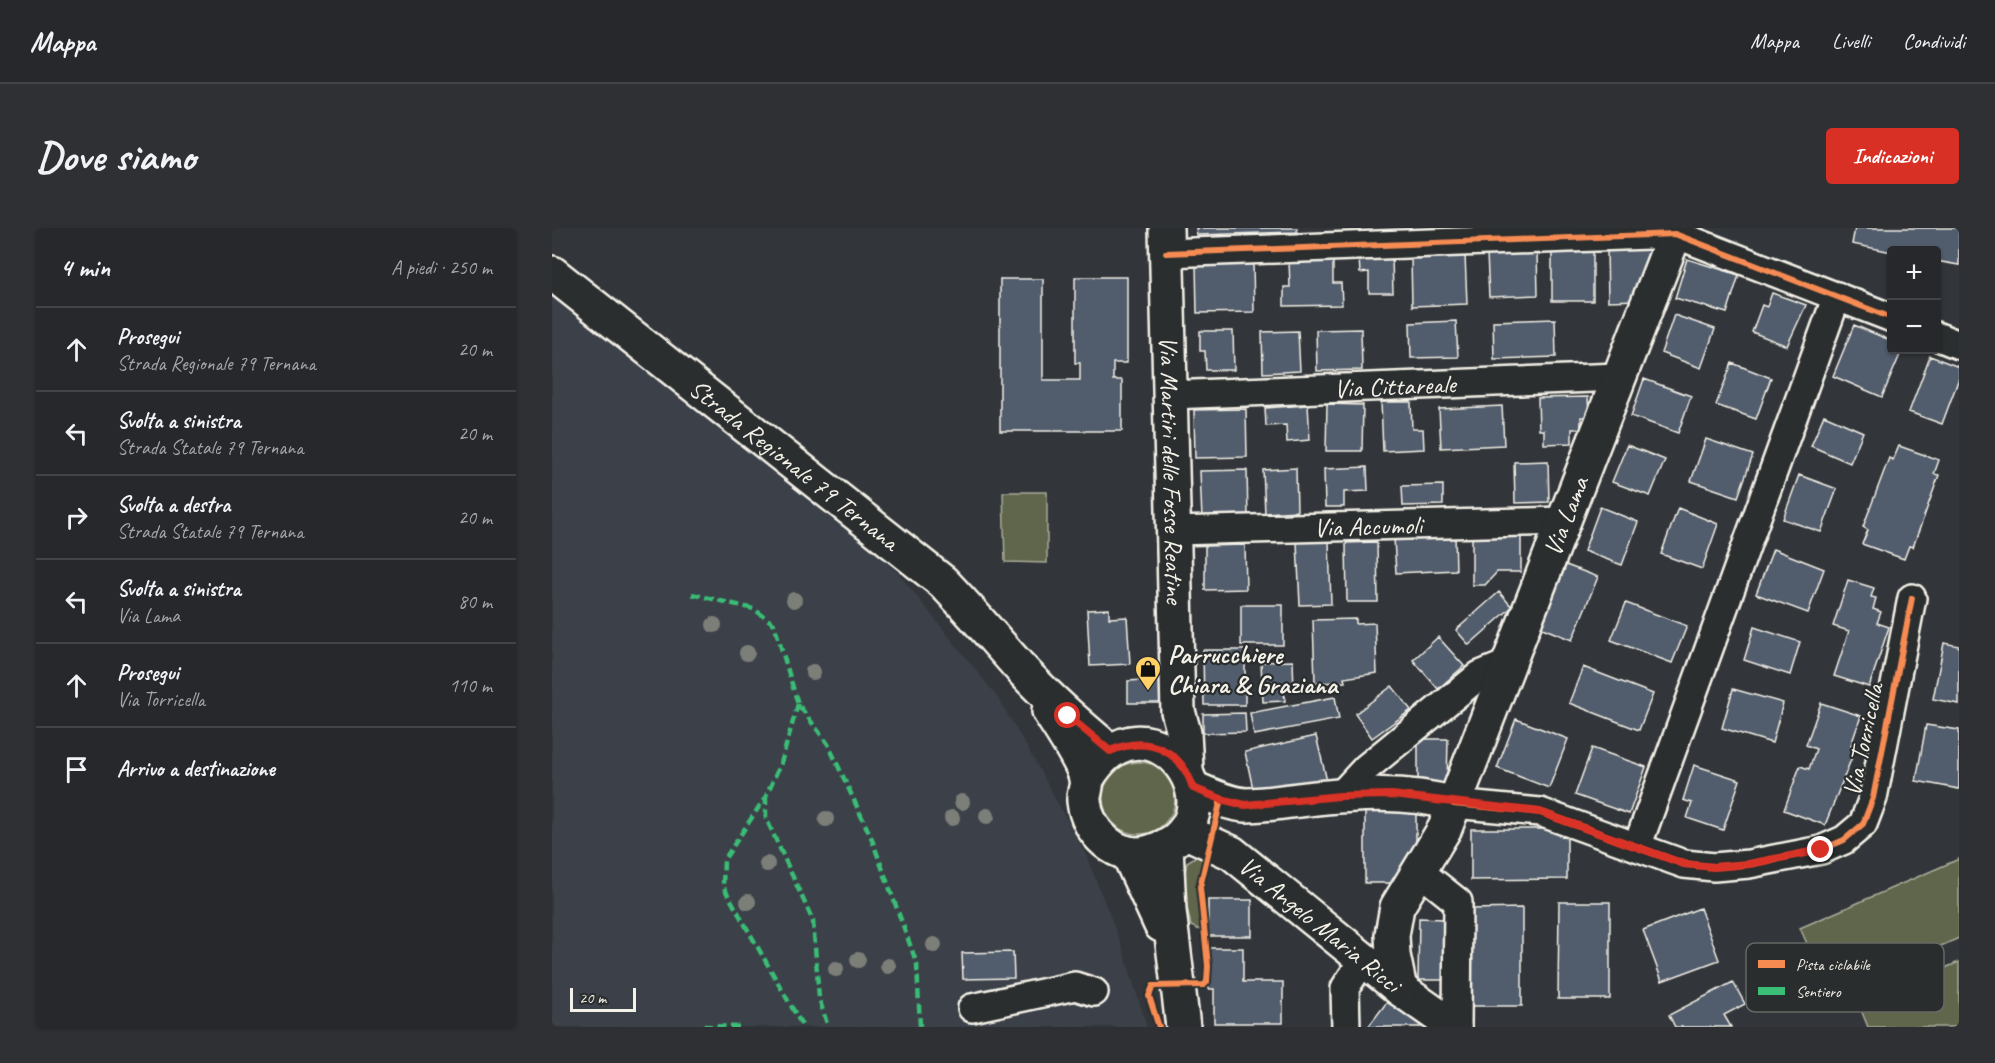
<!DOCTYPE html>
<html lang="it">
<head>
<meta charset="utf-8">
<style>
  :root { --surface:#26282c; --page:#2e3034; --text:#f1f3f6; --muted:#a4a6a9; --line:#424448; --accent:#d93025 }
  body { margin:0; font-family:Caveat,sans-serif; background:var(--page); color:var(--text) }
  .controls { position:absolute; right:18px; top:18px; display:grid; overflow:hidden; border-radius:6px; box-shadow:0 2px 4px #0004 }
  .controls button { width:54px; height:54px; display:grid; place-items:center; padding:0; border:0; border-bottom:2px solid var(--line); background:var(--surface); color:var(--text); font:30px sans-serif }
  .scale { position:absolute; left:18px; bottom:15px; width:66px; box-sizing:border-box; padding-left:6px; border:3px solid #f4f1e8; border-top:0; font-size:16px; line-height:21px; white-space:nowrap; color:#f4f1e8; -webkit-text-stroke:4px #2a2d2e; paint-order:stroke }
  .stop { position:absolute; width:18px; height:18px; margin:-14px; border:4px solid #d93025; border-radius:50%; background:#fff }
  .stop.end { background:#d93025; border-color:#fff; box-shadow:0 2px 6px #0008 }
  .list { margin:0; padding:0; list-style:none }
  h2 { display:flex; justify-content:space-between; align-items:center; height:78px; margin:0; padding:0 24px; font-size:26px }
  h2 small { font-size:20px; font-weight:400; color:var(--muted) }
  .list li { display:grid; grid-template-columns:39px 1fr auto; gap:18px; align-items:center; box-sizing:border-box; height:84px; padding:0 24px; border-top:2px solid var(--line) }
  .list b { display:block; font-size:22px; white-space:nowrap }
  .list p { margin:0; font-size:20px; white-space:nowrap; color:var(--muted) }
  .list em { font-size:20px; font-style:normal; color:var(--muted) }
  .icon { flex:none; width:33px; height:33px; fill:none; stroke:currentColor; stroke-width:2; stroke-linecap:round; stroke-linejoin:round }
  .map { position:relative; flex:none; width:1407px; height:799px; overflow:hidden; border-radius:6px }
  header { display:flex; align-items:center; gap:36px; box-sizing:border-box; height:84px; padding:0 30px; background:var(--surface); border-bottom:2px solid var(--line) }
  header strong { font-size:28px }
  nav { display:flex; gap:33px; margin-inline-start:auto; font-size:21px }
  .intro { display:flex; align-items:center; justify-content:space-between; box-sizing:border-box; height:144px; padding:0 36px }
  h1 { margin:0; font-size:42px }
  .button { padding:15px 27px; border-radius:6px; background:var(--accent); color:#fff; font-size:21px; font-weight:700 }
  main { display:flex; gap:36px; padding:0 36px }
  aside { flex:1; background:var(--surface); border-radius:6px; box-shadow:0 2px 4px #0004 }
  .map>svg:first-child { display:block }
</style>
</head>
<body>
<header>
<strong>Mappa</strong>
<nav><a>Mappa</a><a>Livelli</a><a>Condividi</a></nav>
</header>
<div class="intro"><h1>Dove siamo</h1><a class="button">Indicazioni</a></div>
<main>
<aside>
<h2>4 min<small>A piedi · 250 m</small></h2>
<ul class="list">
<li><svg class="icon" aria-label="ahead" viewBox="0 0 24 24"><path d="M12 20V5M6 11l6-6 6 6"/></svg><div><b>Prosegui</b><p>Strada Regionale 79 Ternana</p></div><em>20 m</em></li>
<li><svg class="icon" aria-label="left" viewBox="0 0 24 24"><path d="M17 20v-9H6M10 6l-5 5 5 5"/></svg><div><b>Svolta a sinistra</b><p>Strada Statale 79 Ternana</p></div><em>20 m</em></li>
<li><svg class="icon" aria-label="right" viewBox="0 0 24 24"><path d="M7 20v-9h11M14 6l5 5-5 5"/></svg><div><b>Svolta a destra</b><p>Strada Statale 79 Ternana</p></div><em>20 m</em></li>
<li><svg class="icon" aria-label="left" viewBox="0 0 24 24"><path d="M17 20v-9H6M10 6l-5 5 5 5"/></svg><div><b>Svolta a sinistra</b><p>Via Lama</p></div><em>80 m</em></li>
<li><svg class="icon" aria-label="ahead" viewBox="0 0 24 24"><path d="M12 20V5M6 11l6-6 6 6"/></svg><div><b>Prosegui</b><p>Via Torricella</p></div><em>110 m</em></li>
<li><svg class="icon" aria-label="arrive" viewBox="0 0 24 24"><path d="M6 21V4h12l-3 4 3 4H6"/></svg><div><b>Arrivo a destinazione</b></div></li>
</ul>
</aside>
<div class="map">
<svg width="1407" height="799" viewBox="0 0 1407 799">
  <rect width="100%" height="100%" fill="#32363a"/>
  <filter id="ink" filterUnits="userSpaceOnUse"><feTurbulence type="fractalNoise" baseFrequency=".0167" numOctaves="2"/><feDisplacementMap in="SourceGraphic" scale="12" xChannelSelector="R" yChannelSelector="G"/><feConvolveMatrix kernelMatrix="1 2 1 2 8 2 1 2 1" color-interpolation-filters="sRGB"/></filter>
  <g filter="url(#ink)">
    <!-- built -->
    <path fill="#3b4149" d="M0,69L236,246L347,346L444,467L479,526L534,627L570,718L595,799H0Z"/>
    <!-- green -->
    <path fill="#60664c" stroke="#aaac9a" stroke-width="1.5" d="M451,264H495V335L453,334Z
      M551 570a36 36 0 1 1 72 0a36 36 0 1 1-72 0Z
      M653,628L645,658L648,702L639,698L631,659L635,634L643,629Z
      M1407,631V710L1278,767L1248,700Z
      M1407,734V799H1316L1307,777Z"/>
    <!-- building -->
    <path fill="#515c6c" stroke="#f4f1e8" stroke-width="1.5" d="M644,0H745V4L645,7Z
      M1303,0H1407V37L1384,33V22L1340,24L1300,16Z
      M1103,20L1085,72L1056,73L1055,22Z
      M1041,23V73H1000V24Z
      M985,24L986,67L937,69L935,26Z
      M913,27L915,76L860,78L859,29Z
      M840,29L841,65H817V44L808,45L807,30Z
      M1135,31L1187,47L1175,85L1123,70Z
      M781,32V55H789L790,77L732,78V59H738L737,33Z
      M701,35L702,84L645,85L644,36Z
      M523,49H575V135H561V152H570V203H448V51H491V152H528V135H523Z
      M1220,65L1254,77L1235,118L1200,104L1210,77L1215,79Z
      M1122,87L1163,101L1149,140L1109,125Z
      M1003,91L1004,129L942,131L941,93Z
      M904,93L906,129L859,130L858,95Z
      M1302,97L1340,113V122H1350L1330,169L1281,148Z
      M809,101L810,142L765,143L764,102Z
      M648,103H681L682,142H654L653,123H648Z
      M746,103L748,143L711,145L710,104Z
      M1378,128L1407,139V150L1390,196L1357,184Z
      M1180,135L1219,150L1204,191L1164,177Z
      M1092,151L1139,168L1126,205L1079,188Z
      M1036,169L1037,189H1029V201H1020V215L992,216V202H987L986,170Z
      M829,174H859L860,201H871L872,221L831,223Z
      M775,176L811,177L810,223H774Z
      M756,177L758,212L735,214L734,197L714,198L713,180Z
      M950,178L952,217L889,220L887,181Z
      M694,181L695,229L643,230L642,182Z
      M1272,187L1311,204L1298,235L1259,218Z
      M1154,211L1201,227L1186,269L1139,253Z
      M1075,217L1113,232L1098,268L1060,254Z
      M1347,218L1387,232L1382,246L1387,247L1361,319L1357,318L1352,331L1310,316L1316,302L1311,299L1337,230L1341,232Z
      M996,233L997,274L963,275L962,234Z
      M815,239L816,263L792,264V279H773L772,241Z
      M744,240L745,283L713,285L711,242Z
      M695,242L696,290L650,291L648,243Z
      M1247,247L1285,261L1269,304L1231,291Z
      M891,257V277L851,278L850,258Z
      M1048,279L1086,294L1070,337L1032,323Z
      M1126,280L1166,296L1150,341L1109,326Z
      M969,303V344H945L933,357H920V304Z
      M903,308L904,342L844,345L842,310Z
      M777,313L779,376L748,377L745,314Z
      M825,314L826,374H795L794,315Z
      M693,317L694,361L653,362V318Z
      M1221,321L1272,341L1256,385L1204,366Z
      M1014,337L1046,349L1020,412L988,399Z
      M1296,352L1322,360L1319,369L1324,370L1321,381L1329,384L1325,395L1337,399L1317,459L1282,448L1297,403L1281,398Z
      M947,364L960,379L917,417L904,402Z
      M1074,375L1135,398L1120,435L1059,412Z
      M689,377H731V417H689Z
      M557,381V390L575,389L578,436L538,438L535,382Z
      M804,391V396L823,395L825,445L792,450L793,454L763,455L761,392Z
      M1202,399L1248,414L1238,447L1192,432Z
      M886,409L912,438L886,461L861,432Z
      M1392,415L1407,418V476L1381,471Z
      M651,422H693V477H652Z
      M592,433H615L616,475H576V453L592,452Z
      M741,433L742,462H732L733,473L711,474L709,434Z
      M1031,439L1101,466L1087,502L1017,475Z
      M840,458L859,482L820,510L803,486Z
      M1181,461L1231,475L1220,515L1170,500Z
      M783,469L787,491L702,507L698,485Z
      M1269,475L1309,488L1299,517L1304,519L1273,597L1232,582L1248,538L1257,541L1264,521L1254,517Z
      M693,485L694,504L651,505V486Z
      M964,491L1016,511L997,560L945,540Z
      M1374,497L1407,502V561L1364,553Z
      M764,508L775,553L703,570L693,524Z
      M866,511H896L895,556H866Z
      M1040,520L1094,539L1077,586L1023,567Z
      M1142,537L1188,552L1171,602L1135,590L1140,575L1131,572Z
      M813,583H864V615L841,655H813Z
      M919,601H1015V651L919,652Z
      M656,672H700V708H656Z
      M1007,674H1058V771H1006Z
      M970,680V778H920L919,681Z
      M1148,680L1167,732L1110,753L1091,702Z
      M867,690L891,691V722L898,723L893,752H866Z
      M657,720H691V754H731V795H662V761H657Z
      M461,724L462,750L411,751L410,725Z
      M1181,754L1193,776L1172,787L1179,799H1123L1117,787Z
      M838,770L876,799H816Z"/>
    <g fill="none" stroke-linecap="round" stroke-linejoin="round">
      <defs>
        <g id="minor">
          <path d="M614,25L1123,6L1340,90"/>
          <path d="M1384,108L1407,117"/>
          <path id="s1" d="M618,167L1067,149"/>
          <path id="s2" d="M621,303L1011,293"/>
          <path d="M788,568L814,540L928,447L955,436"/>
          <path d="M902,576L988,584L1132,636L1162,639L1197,636L1269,622L1292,612L1311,596L1321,570L1360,370"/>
          <path d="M1085,619L1285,68"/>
          <path d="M867,643L906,674L905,799"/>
          <path d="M420,780L523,758L542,764"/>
          <path d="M794,799L793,760L811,732"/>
        </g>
        <g id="major">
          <path id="s3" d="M614,0L626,483L632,505L634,541"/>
          <path id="s4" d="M0,45L391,354C419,383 445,414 472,444C499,473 528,498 558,523"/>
          <path d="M497,483C506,498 532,535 534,551C536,558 531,566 532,573C535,604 565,634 598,624C702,594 597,447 535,551"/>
          <path d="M641,560C658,567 676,576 694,577C714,577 735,573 755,571C803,566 855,562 902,576"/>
          <path id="s5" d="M632,603L680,625L848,761L902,799"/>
          <path d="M614,619L617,683L631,799"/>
          <path d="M576,625L609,697"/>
          <path id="s6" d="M848,761L841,727L840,707L845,679L893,600L1125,0"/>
        </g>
      </defs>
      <!-- minor casing -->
      <use href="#minor" stroke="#f4f1e8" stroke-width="32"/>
      <!-- major casing -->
      <use href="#major" stroke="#f4f1e8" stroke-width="38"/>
      <!-- minor -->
      <use href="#minor" stroke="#2a2d2e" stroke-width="27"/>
      <!-- major -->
      <use href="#major" stroke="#2a2d2e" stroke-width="33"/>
      <!-- quiet -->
      <path stroke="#3abd76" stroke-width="4.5" stroke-dasharray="9 4.5" stroke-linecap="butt" d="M140,366L202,381L222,396L246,476L276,516L319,609L365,736L368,799
        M246,476L229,535L214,568L172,632L171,658L251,799
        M214,568V590L261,693L267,770L276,799
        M151,798L190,799"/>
      <defs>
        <path id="cycleway" d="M614,25L1123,6L1340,90
          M902,576L988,584L1132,636L1162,639L1197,636L1269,622L1292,612L1311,596L1321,570L1360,370
          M607,799L597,768L601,758L652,757L655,754L656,738L648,659L669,571"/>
      </defs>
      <!-- cycleway casing -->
      <use href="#cycleway" stroke="#2a2d2e" stroke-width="10"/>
      <!-- cycleway -->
      <use href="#cycleway" stroke="#f68b52" stroke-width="6"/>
    </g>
    <!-- trees -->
    <g fill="#7c7e78">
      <circle cx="242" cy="372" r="8"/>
      <circle cx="162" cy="397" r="8"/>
      <circle cx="195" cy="425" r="8"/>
      <circle cx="261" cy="444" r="8"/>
      <circle cx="410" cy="574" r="8"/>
      <circle cx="435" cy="588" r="8"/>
      <circle cx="400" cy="590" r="8"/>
      <circle cx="274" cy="591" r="8"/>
      <circle cx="215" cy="636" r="8"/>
      <circle cx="196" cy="674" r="8"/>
      <circle cx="382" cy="717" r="8"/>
      <circle cx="306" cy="732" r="8"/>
      <circle cx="336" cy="738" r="8"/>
      <circle cx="284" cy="741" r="8"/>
    </g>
  </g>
  <g fill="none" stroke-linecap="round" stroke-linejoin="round" filter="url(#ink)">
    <!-- route -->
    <path stroke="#d93025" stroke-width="8" d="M516,488L558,523C595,507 629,521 641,560L669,571L693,577L788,568L840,567L988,584L1132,636L1162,639L1197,636L1269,622"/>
  </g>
  <!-- icons -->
  <defs>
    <symbol id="shop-pin" viewBox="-11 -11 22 30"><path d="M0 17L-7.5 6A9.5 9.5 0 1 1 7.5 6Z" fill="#ffd166" stroke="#2a2d2e"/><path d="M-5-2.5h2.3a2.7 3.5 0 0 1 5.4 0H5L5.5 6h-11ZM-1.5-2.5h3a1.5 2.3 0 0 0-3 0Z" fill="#111"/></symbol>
  </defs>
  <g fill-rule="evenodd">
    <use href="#shop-pin" x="581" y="426" width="30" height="40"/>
  </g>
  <g text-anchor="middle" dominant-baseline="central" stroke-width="4.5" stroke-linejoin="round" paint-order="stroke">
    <!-- street labels -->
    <g font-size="26" fill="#f4f1e8" stroke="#2a2d2e">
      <text stroke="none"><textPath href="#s1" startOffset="225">Via Cittareale</textPath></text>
      <text stroke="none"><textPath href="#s4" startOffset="309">Strada Regionale 79 Ternana</textPath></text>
      <text stroke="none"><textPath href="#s3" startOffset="242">Via Martiri delle Fosse Reatine</textPath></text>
      <text stroke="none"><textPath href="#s6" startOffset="510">Via Lama</textPath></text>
      <text stroke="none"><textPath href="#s2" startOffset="195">Via Accumoli</textPath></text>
      <text transform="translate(1311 512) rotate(-78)">Via Torricella</text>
      <text stroke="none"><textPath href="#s5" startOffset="166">Via Angelo Maria Ricci</textPath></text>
    </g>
    <!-- poi labels -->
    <g font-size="26" font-weight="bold" fill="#f4f1e8" stroke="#2a2d2e" text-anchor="start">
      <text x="616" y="426">Parrucchiere<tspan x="616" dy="30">Chiara &amp; Graziana</tspan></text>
    </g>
  </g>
  <!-- legend -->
  <rect x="1194" y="715" width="198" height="69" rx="9" fill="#2a2d2e" stroke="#676866" stroke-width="1.5"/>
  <rect x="1206" y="732" width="27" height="8" fill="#f68b52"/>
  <rect x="1206" y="759" width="27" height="8" fill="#3abd76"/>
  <g font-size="16" fill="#f4f1e8">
    <text x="1244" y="742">Pista ciclabile</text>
    <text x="1244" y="769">Sentiero</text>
  </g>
</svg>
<div class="controls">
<button>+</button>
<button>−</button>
</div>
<div class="scale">20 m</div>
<div class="stop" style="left:516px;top:488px"></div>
<div class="stop end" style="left:1269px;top:622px"></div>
</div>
</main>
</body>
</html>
